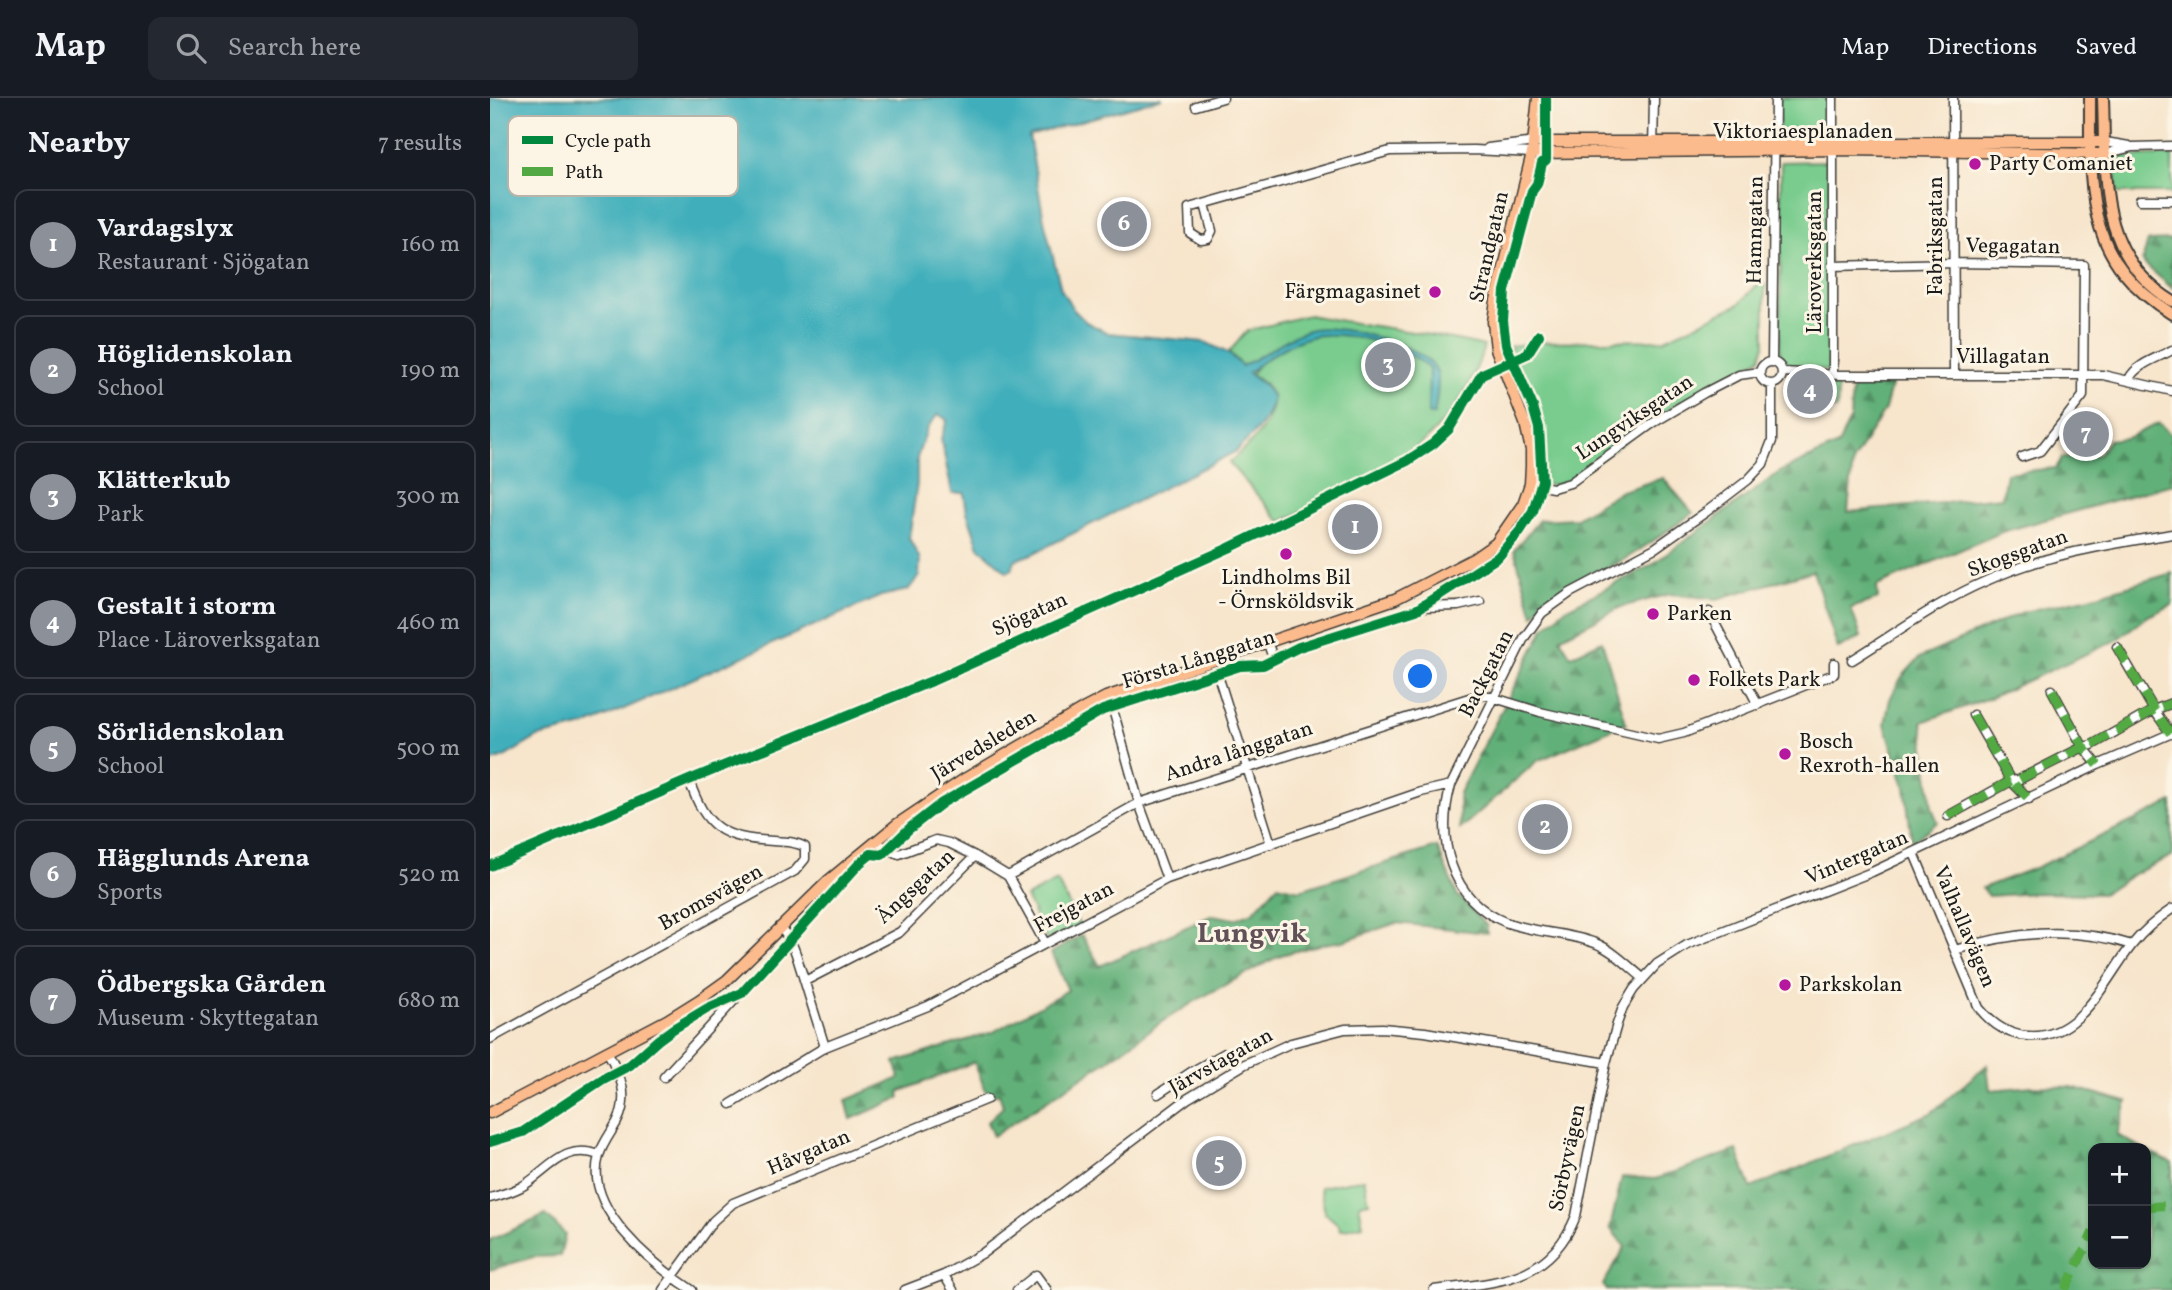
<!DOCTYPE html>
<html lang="en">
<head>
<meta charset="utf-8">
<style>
  :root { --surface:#171b24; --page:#242831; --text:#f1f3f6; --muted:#9ea1a6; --line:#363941; --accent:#8c9099 }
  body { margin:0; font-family:Vollkorn,serif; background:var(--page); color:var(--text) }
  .controls { position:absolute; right:21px; bottom:21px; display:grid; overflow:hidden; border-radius:14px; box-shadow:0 2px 5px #0004 }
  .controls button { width:63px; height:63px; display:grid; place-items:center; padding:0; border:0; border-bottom:2px solid var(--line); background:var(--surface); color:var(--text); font:35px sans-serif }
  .you { position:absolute; left:931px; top:579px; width:24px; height:24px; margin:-18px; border:5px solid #fff; border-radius:50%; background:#1a73e8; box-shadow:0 0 0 10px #1a73e833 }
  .badge { display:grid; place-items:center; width:46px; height:46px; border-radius:50%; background:var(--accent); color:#fff; font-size:23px; font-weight:700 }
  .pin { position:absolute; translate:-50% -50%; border:4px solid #fff; box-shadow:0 2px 7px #0006 }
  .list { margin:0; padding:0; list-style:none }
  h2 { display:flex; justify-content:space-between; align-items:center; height:91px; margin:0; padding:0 28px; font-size:30px }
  h2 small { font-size:23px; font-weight:400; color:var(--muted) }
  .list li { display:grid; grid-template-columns:46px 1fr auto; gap:21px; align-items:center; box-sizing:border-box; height:112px; margin:0 14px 14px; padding:0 14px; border:2px solid var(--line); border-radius:14px }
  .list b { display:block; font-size:26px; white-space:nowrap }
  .list p { margin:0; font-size:23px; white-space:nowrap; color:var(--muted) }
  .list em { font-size:23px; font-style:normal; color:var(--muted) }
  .icon { flex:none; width:38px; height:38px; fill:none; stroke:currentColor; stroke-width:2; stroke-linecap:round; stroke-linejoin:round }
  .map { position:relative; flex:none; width:1682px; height:1192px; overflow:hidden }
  header { display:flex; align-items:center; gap:42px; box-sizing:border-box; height:98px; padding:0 35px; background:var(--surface); border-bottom:2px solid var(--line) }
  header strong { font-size:33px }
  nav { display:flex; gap:38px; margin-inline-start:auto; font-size:24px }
  .search { width:490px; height:63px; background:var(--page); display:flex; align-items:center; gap:18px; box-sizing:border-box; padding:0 24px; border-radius:14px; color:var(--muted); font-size:26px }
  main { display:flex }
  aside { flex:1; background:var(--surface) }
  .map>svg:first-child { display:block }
</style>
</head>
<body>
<header>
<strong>Map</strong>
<div class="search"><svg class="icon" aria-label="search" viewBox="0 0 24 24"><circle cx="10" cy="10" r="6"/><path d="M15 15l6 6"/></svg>Search here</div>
<nav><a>Map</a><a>Directions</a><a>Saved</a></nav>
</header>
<main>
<aside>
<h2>Nearby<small>7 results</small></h2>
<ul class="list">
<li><span class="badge">1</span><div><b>Vardagslyx</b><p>Restaurant · Sjögatan</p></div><em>160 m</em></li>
<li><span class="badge">2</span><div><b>Höglidenskolan</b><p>School</p></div><em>190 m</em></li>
<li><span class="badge">3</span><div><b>Klätterkub</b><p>Park</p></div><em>300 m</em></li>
<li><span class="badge">4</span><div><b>Gestalt i storm</b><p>Place · Läroverksgatan</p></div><em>460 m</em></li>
<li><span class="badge">5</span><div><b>Sörlidenskolan</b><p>School</p></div><em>500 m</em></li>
<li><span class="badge">6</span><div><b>Hägglunds Arena</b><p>Sports</p></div><em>520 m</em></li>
<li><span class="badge">7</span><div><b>Ödbergska Gården</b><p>Museum · Skyttegatan</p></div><em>680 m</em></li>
</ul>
</aside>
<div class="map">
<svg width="1682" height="1192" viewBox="0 0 1682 1192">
  <defs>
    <pattern id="forest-firs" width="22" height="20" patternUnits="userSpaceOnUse" patternTransform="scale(1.75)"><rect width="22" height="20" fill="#62b079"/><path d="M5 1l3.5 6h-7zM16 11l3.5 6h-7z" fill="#508e62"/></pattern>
  </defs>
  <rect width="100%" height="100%" fill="#fcf5e5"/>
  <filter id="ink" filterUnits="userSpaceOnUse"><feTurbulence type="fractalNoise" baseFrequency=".0143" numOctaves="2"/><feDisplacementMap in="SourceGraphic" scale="14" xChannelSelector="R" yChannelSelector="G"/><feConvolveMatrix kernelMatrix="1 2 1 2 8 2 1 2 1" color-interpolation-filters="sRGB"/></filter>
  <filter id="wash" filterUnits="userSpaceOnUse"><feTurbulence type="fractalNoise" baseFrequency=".00686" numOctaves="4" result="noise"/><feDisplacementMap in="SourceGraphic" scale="28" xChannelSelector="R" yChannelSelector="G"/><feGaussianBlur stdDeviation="1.57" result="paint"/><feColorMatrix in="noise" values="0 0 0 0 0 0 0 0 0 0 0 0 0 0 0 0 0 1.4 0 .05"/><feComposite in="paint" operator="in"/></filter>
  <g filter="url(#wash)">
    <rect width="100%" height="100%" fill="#f7e5cc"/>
    <!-- forest -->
    <path fill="url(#forest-firs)" stroke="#3f664a" stroke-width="2" d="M1682,142V190L1652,164L1658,143Z
      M1403,281L1395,311L1363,363L1358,414L1512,399L1516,375L1566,370L1572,360L1608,357L1619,342L1637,340L1669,325L1682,338V386L1512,434L1387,488L1388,501L1361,510L1371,539L1348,551L1323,473L1227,501L1180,496L1131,509L1070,540L1081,558L1112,543L1136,625L1047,663L970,731L969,695L1055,529L1075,511L1160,468L1291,373L1348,347L1360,321L1362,289Z
      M1173,380L1203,415C1180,431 1158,447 1135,461C1100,482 1071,483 1043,517L1024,452L1049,422L1086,420L1129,394Z
      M1682,475V507L1656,519L1625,543L1502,599L1432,624L1442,710L1448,724L1422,744L1415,689L1395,626L1400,601L1411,580L1429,560L1533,514L1600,499Z
      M1682,704V758L1646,775L1612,796L1547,795L1498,798L1492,790L1545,770Z
      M947,749L967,797L997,828V835L906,825L853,843L833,846L791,857L712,899L667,927L629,955L503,1038L497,1024L513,1009L509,995L498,999L484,964L409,994L410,1000L361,1021L356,1002L410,980L405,964L503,934L578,892L561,855L592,837L610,868L723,817L745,821L763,814L788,787L810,792Z
      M1497,967L1500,992L1543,988L1582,989L1637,1004L1627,1037L1652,1050H1603V1166H1656V1052L1682,1065V1192H1117L1113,1187L1135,1149L1120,1130L1132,1079L1165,1081L1247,1052L1261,1090L1441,1015Z
      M56,1117L75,1136L70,1158L43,1159L0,1172V1142Z"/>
    <!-- park -->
    <path fill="#79cc8e" stroke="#4a7455" stroke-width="2" d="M1289,0H1338V33L1289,34Z
      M1682,57V95H1627L1626,67L1629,59Z
      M1339,63V273L1296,266L1290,262L1291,64Z
      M1270,184L1275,187V246L1271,260L1191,303L1079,383L1064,387H1054L1051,324L1045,300L1032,278L1020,248L1052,244L1173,242L1249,206Z
      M818,217C876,228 936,234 994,248C965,352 878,380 791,424L739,365C762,343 780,332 783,299L775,286L761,276L769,266L766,261L752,268L739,254L757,233Z
      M1301,285L1348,287L1347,311H1341L1339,305H1323L1311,299L1300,306Z
      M567,783L590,828L557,843L536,799Z
      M874,1081L879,1104L869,1106L873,1127L850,1132L849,1127L835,1115L830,1089Z"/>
    <!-- water -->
    <path fill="#3fafbb" stroke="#2e666c" stroke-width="2" d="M0,0H672L539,38L554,122L571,191L583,211L596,224L618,235L715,244L738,255L752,268C776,257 797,237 823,231C849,226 937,247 947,274C950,285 946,306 944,317H939L938,315L939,271C920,248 849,230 820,239C798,245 776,260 758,275L774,287L783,299C779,324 762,337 745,354L542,456L525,462L522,471L517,474L489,449L477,414L474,395H462L451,341L457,322L448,316L437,331L427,360V386L419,440L430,461L429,478L418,492L391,498L95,628L48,639L14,659L0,664Z"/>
  </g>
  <g filter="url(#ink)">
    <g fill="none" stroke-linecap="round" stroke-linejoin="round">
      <defs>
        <path id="minor" d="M1463,0L1464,277
          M706,8L733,0
          M1615,44L1639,48
          M998,50L1045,44
          M1163,53L1164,0
          M1615,56L1642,49L1682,48
          M1650,102H1682
          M715,106L722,133L718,141L711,142L700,135L699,110L900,53L984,52L1042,55
          M1342,168L1464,165L1594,167L1593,298L1550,353L1532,359
          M1282,263L1285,0
          M1270 275a11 11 0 1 1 22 0a11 11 0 1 1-22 0Z
          M1292,274L1350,277H1613L1682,293
          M1343,277V0
          M1639,281C1646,266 1668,260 1682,252
          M1040,386L1063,390L1080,385L1163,325L1214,295L1249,277L1270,274
          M1219,514L1268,607
          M778,546L784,563
          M1627,549L1664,612L1682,605
          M1362,562C1406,535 1449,503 1496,483C1555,456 1618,447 1682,436
          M727,574L781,746
          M1562,592L1593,649L1608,667
          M1483,617L1521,683L1539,701
          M1458,718L1521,683L1528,682L1593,649L1602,647L1664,612L1681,636
          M387,743L396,752L409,756L446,742L459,745L485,758L518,778L555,845
          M1424,755L1489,910C1502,926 1517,937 1538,938C1591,942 1615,881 1642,847C1653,833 1667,821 1682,811
          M0,768L199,682L442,583L739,450L917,363L943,346L959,331L992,276L1037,256L1049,237
          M518,778L649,705L982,599L995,597L1050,614L1168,641L1194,635L1344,576V565
          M677,781L649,705L622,608L750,568L773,567L809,549L932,509L968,508L990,503
          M290,829L301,843L306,856L335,949
          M1465,852C1524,833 1583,828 1642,847
          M1153,880C1138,868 1123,852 1105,845C1076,834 1044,835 1015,824C959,801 946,740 961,687L1034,540L1052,515L1080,495L1165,450L1216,414L1258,382L1273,366L1282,343V286
          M315,883L410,834L485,758
          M0,941L305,773L315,761V749C305,743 294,744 283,743C232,740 216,731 199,682
          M117,953C131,977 140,999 127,1024C121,1035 112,1046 109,1058C93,1111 164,1167 202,1192
          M174,979L362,774
          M668,996L701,974L735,955
          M241,1006L335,949L438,908L677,781L931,694L961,687
          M0,1100C11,1097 21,1094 31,1089C59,1073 73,1044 109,1057
          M454,1177L463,1192
          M173,1192L223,1123L243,1105L497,1001
          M415,1192L454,1177L493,1155L697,1001L755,966L801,945L855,931L892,930L935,934L1116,965
          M527,1192L546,1177L557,1192
          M944,1192C1006,1184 1059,1185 1086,1118L1116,965L1127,926L1133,909L1144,891L1167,866L1197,847L1382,774L1608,667L1682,635"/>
        <path id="major" d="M1045,44H1615
          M1042,55L1355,52L1615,56
          M0,1015L177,922L209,902L237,882L339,782L406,727L476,680L593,611L616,599L905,501L983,461L1006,445L1033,406L1040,386L1041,368V352L1035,325L1006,251L1003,224L1006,202L1042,55L1048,0"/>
        <path id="highway" d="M1600,0C1600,92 1594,162 1682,216
          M1613,0C1616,78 1606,156 1682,203"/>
      </defs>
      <!-- minor casing -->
      <use href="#minor" stroke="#3d3a36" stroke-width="11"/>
      <!-- major casing -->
      <use href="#major" stroke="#3d3a36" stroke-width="13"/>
      <!-- highway casing -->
      <use href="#highway" stroke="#3d3a36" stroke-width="14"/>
      <!-- minor -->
      <use href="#minor" stroke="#fff" stroke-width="8"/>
      <!-- major -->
      <use href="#major" stroke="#fbbb8d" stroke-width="10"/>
      <!-- highway -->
      <use href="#highway" stroke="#fbbb8d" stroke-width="10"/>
      <!-- quiet -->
      <path stroke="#52a943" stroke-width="9" stroke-dasharray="18 9" stroke-linecap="butt" d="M1627,549L1664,612L1682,605
        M1562,592L1593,649L1608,667
        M1483,617L1521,683L1539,701
        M1458,718L1521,683L1528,682L1593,649L1602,647L1664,612L1681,636
        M1656,1109L1682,1107
        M1575,1192L1603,1134"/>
      <defs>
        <path id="cycleway" d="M0,768L199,682L442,583L739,450L917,363L943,346L959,331L992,276L1037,256L1049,237
          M0,1044L33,1034L113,981L140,967L168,942L183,931L218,910L252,895L370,765L381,756L392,757L420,730L452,705L613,612L750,568L773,567L809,549L926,512L1008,459L1030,433L1043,413L1052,383L1049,330L1043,309L1016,247L1013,223L1015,193L1042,93L1047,86L1052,65L1056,62V0"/>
      </defs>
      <!-- cycleway casing -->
      <use href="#cycleway" stroke="#fcf5e5" stroke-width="15"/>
      <!-- cycleway -->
      <use href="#cycleway" stroke="#00873e" stroke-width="10"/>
    </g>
  </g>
  <!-- markers -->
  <g fill="#b5179e" stroke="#fcf5e5" stroke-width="2.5">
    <circle cx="1485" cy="66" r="7"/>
    <circle cx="945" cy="194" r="7"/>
    <circle cx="796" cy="456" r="7"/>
    <circle cx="1163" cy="516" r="7"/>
    <circle cx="1204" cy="582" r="7"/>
    <circle cx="1295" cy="656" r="7"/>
    <circle cx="1295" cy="887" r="7"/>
  </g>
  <g text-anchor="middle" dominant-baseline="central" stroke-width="6" stroke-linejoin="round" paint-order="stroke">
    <!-- street labels -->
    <g font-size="21" fill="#1c1c1c" stroke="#fcf5e5">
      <text x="1313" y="34">Viktoriaesplanaden</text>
      <text transform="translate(1266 132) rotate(-89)">Hamngatan</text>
      <text transform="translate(1446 138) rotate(-90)">Fabriksgatan</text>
      <text transform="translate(1000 149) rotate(-77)">Strandgatan</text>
      <text transform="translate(1523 149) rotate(1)">Vegagatan</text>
      <text transform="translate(1325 164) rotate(-90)">Läroverksgatan</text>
      <text x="1513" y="259">Villagatan</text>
      <text transform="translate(1145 320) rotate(-34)">Lungviksgatan</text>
      <text transform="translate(1528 456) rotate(-20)">Skogsgatan</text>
      <text transform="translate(540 517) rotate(-24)">Sjögatan</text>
      <text transform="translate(709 562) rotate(-17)">Första Långgatan</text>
      <text transform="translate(997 576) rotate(-63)">Backgatan</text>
      <text transform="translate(494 648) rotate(-31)">Järvedsleden</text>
      <text transform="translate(749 654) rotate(-18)">Andra långgatan</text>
      <text transform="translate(1367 760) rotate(-23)">Vintergatan</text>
      <text transform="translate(426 789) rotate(-43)">Ängsgatan</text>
      <text transform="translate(221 800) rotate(-29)">Bromsvägen</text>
      <text transform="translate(584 810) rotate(-28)">Frejgatan</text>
      <text transform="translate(1474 829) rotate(67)">Valhallavägen</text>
      <text transform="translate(731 964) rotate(-29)">Järvstagatan</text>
      <text transform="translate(319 1055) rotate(-23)">Håvgatan</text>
      <text transform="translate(1078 1060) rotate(-78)">Sörbyvägen</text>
    </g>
    <!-- poi labels -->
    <g font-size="21" fill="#1c1c1c" stroke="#fcf5e5" text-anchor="start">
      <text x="1499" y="66">Party Comaniet</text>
      <text x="931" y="194" text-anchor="end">Färgmagasinet</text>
      <text x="796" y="480" text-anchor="middle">Lindholms Bil<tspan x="796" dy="24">- Örnsköldsvik</tspan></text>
      <text x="1177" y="516">Parken</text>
      <text x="1218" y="582">Folkets Park</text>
      <text x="1309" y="644">Bosch<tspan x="1309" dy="24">Rexroth-hallen</tspan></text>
      <text x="1309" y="887">Parkskolan</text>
    </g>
    <!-- district labels -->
    <g font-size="28" font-weight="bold" fill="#615058" stroke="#fcf5e5">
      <text x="762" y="836">Lungvik</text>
    </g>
  </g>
  <!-- legend -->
  <rect x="18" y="18" width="230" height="80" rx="10" fill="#fcf5e5" stroke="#b9b4a9" stroke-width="2"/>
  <rect x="32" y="38" width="31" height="8" fill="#00873e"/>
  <rect x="32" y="69" width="31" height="9" fill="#52a943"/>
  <g font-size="19" fill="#1c1c1c">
    <text x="75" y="49">Cycle path</text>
    <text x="75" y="80">Path</text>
  </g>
</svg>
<div class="controls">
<button>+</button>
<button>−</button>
</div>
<div class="you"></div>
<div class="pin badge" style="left:865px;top:429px">1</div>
<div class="pin badge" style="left:1055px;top:729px">2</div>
<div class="pin badge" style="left:898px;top:267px">3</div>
<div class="pin badge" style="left:1320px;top:293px">4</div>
<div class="pin badge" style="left:729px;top:1065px">5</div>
<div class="pin badge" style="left:634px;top:126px">6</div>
<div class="pin badge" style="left:1596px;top:336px">7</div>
</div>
</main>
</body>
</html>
